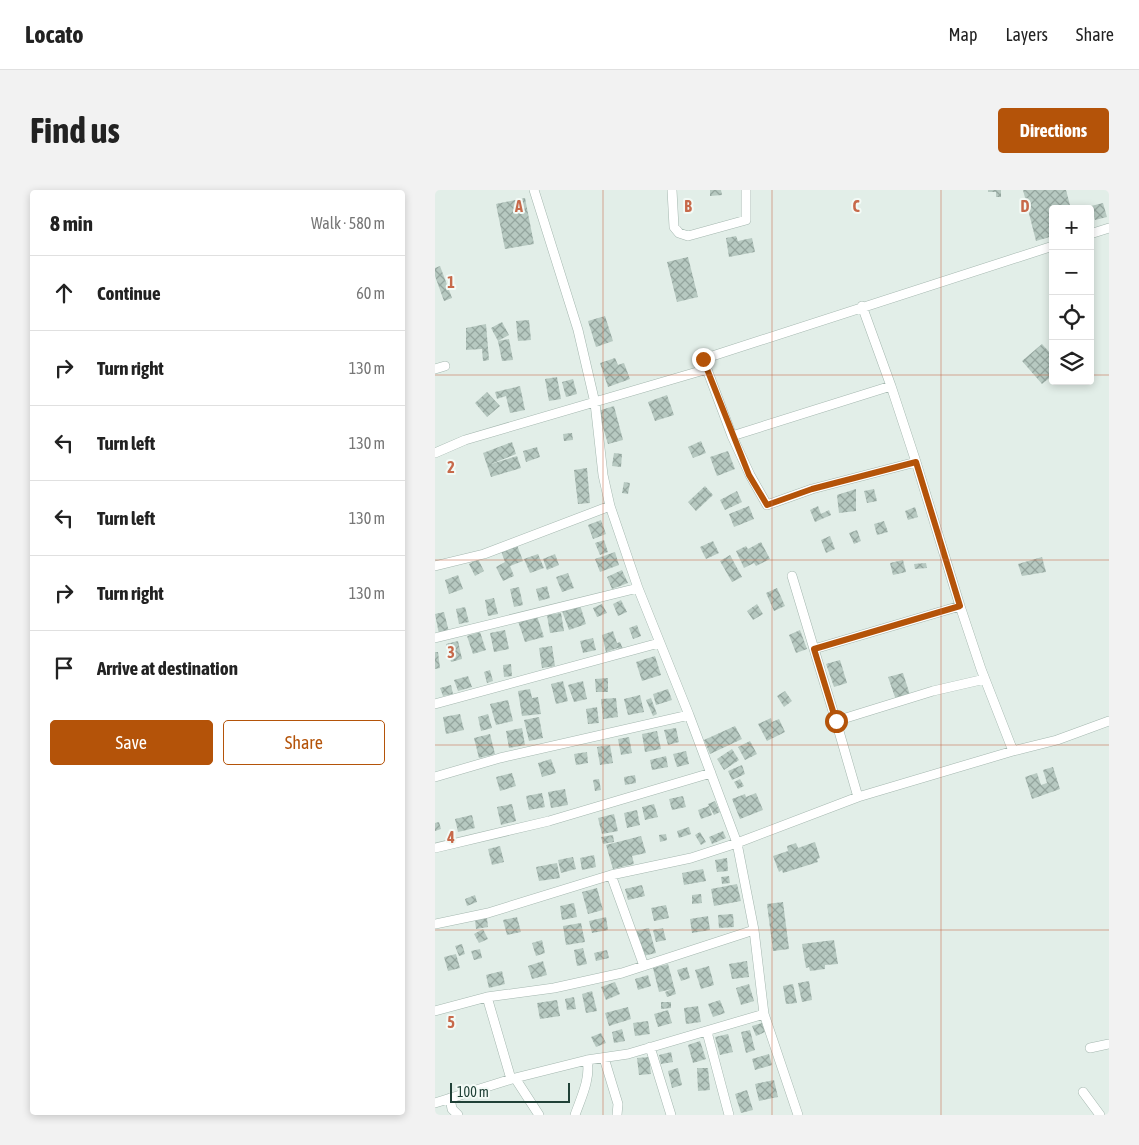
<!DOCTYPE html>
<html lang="en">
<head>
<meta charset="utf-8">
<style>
  :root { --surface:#fff; --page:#f2f2f2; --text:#222; --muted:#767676; --line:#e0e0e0; --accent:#b45309 }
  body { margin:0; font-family:"Asap Condensed",sans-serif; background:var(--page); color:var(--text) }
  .controls { position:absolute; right:15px; top:15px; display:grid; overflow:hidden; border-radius:5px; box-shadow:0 2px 8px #0003 }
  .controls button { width:45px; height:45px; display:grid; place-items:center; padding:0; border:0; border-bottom:1px solid var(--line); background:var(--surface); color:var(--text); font:25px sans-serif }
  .scale { position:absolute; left:15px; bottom:12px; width:120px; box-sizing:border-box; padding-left:5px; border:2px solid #204137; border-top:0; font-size:14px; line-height:18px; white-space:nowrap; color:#204137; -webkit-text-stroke:4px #f3faf6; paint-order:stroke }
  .stop { position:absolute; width:15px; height:15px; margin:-11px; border:4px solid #b45309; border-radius:50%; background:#fff }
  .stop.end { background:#b45309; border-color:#fff; box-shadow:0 1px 5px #0008 }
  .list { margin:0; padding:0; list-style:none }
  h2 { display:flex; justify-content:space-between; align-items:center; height:65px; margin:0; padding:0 20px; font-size:21px }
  h2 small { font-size:16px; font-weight:400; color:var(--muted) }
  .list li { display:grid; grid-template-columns:32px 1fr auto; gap:15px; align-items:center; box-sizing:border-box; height:75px; padding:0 20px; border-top:1px solid var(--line) }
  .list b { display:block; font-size:19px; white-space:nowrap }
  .list em { font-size:16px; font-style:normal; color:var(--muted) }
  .actions { display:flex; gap:10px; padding:15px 20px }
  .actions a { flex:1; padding:11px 0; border:1px solid var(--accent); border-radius:5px; text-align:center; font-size:18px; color:var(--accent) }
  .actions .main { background:var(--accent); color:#fff }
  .icon { flex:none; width:28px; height:28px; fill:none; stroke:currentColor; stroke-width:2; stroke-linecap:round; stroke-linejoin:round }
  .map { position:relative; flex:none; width:674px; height:925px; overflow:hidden; border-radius:5px }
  header { display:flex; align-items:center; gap:30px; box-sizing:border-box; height:70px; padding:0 25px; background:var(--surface); border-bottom:1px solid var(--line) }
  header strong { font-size:24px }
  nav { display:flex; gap:28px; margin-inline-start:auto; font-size:18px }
  .intro { display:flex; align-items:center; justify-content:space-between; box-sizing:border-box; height:120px; padding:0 30px }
  h1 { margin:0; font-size:35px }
  .button { padding:12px 22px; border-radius:5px; background:var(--accent); color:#fff; font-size:18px; font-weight:700 }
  main { display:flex; gap:30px; padding:0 30px }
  aside { flex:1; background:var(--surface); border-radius:5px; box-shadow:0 2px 8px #0003 }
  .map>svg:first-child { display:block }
</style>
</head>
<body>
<header>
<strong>Locato</strong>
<nav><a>Map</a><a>Layers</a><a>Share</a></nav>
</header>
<div class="intro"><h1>Find us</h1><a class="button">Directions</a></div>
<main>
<aside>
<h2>8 min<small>Walk · 580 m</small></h2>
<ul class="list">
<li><svg class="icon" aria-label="ahead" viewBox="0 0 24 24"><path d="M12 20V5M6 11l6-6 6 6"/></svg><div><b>Continue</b></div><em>60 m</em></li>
<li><svg class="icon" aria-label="right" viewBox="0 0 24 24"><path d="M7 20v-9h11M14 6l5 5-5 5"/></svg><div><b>Turn right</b></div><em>130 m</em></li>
<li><svg class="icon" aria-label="left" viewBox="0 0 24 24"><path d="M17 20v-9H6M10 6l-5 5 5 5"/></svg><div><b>Turn left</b></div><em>130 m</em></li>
<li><svg class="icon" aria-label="left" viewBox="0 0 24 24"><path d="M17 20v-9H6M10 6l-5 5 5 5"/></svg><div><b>Turn left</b></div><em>130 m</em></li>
<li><svg class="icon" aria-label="right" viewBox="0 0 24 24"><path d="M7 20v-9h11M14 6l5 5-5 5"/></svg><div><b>Turn right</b></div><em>130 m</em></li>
<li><svg class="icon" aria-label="arrive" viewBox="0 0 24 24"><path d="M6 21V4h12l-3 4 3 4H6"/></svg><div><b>Arrive at destination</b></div></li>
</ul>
<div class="actions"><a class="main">Save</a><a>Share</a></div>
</aside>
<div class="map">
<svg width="674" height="925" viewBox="0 0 674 925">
  <defs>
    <pattern id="building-cross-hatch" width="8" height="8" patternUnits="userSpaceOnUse" patternTransform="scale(1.25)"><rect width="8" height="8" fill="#b7c9c1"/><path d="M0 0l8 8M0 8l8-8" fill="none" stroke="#94a59e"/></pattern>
  </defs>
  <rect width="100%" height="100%" fill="#e2eee8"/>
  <!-- building -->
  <path fill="url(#building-cross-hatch)" d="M275,0H286L287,5L275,6Z
    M553,0H566V7H561V2H553Z
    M588,0H631L636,19H618V46L601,51Z
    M90,8L99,54L70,59L61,14Z
    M668,13L672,27L660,30L656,16Z
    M301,46L303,51L317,48L320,62L294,67L291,48Z
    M253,67L263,107L242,112L232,72Z
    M5,76L17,108L9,111L0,86V78Z
    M170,126L178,151L161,157L153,131Z
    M94,130L96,150L83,151L81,131Z
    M67,132L74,145L63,151L56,138Z
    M51,134L54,170L48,171L47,159L31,160V138Z
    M74,149L78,170L67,171L63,151Z
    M607,154L618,166V185L607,194L587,171Z
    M180,168L183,175L189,173L195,189L173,197L165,173Z
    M122,187L126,209L114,211L110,189Z
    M138,189L142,204L131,207L127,192Z
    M85,196L90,220L75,223L71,206L62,209L60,202Z
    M52,202L65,216L52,227L40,213Z
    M232,205L239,225L220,231L213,212Z
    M179,216L188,250L173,254L163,221Z
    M137,243L138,250L129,251L128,244Z
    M266,251L271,263L258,268L253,257Z
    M77,252L81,264L56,274L82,266L86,278L56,287L48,263Z
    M102,257L105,267L91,272L88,261Z
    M293,261L300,279L282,286L275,267Z
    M179,263L187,264L186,277L177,276Z
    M152,278L155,313L143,314L139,280Z
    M189,292L195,293L193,304L187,303Z
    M270,296L278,305L261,321L253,312Z
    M421,299V321L404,323L402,305Z
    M439,299L442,311L432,313L429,301Z
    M302,301L307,312L290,320L285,310Z
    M314,316L319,329L299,337L294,324Z
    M383,316L386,324L394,320L396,325L380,332L375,320Z
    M480,317L483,327L473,330L470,321Z
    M166,330L171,344L158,349L153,335Z
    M449,331L453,342L442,345L439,334Z
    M422,340L426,351L419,354L414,343Z
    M395,346L400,359L391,363L386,350Z
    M169,350L173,362L165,365L160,353Z
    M278,351L284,363L271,369L265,357Z
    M326,352L335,369L321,376L319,373L309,378L301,361L311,356L313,359Z
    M82,355L88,371L75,376L79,386L68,391L61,377L70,372L66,361Z
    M180,362L184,375L165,382L160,369Z
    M103,364L109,378L95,383L89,369Z
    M120,364L124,375L112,380L108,369Z
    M295,365L307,387L297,392L285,371Z
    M607,367L611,382L587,386L583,374Z
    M43,369L49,381L40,386L34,374Z
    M468,370L471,382L458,385L455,373Z
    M491,373L492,378L480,379L479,374Z
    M187,380L193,393L177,399L172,387Z
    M133,383L139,398L127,402L121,387Z
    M23,385L28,399L14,404L10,390Z
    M112,396L115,408L104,411L101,399Z
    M84,397L88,415L79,417L75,399Z
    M342,398L350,416L339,421L331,403Z
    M59,408L63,424L53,426L50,410Z
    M186,410L192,422L183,426L178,414Z
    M167,414L172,423L162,427L158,418Z
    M322,414L328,424L318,430L312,421Z
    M145,415L151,434L134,440L127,421Z
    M30,417L34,432L24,434L21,419Z
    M9,422L14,442L4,444L0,424Z
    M126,423L129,441L115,443L112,425Z
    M102,426L109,447L90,452L83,431Z
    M202,435L206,446L198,449L194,438Z
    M70,440L74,459L59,462L55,443Z
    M365,440L372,459L361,463L354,445Z
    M178,441L182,453L185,452L188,459L184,460L183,458L171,462L167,445Z
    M45,442L51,460L38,464L32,446Z
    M158,448L161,460L148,463L145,451Z
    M23,451L27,469L16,472L11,454Z
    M117,456L120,476L107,478L104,458Z
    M0,462H3L5,478L0,479Z
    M220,466L226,485L207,491L201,472Z
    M405,470L412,493L399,497L391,474Z
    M76,474L77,486L69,487L68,475Z
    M55,480L58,491L52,493L49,482Z
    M468,483L475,505L461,510L453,487Z
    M33,486L37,497L23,501L19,490Z
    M173,488V502H161L160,489Z
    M128,491L133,511L121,514L116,494Z
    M148,491L152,509L139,512L133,495Z
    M16,495L18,504L8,506L5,498Z
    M95,499L97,508L103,507L106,524L87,526L83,501Z
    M233,499L237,510L221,515L218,504Z
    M350,501L357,511L349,517L342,506Z
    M205,505L209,522L193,525L189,509Z
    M181,508L183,527L168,529L166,509Z
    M216,508L222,524L218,526L211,510Z
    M73,510L78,531L61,535L55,514Z
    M162,517L164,533L153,534L151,519Z
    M25,524L29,540L11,544L8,527Z
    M53,524L57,538L46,541L43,527Z
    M104,527L108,548L94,551L89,530Z
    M336,528L337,532L344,529L350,542L332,551L323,534Z
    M300,536L307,549L275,564L269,550Z
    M87,538L90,555L74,558L71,541Z
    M241,538L244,552L233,555L229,540Z
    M222,541L226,559L210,562L207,544Z
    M55,544L60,564L44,568L39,548Z
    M194,547L197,563L186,565L183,549Z
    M315,551L322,564L310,570L303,557Z
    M175,555L178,573L165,575L162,557Z
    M297,559L304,570L289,580L282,569Z
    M251,561L254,574L242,577L238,564Z
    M152,562L153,573L141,575L139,564Z
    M231,566L233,577L217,580L215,570Z
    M116,569L121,583L107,587L103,573Z
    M307,575L310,584L297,590L293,581Z
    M618,577L625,599L597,609L590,587L602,583L606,595L612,593L608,580Z
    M77,583L81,596L65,601L61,587Z
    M200,585L201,593L190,595L189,587Z
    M164,589L166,600L160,601L158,590Z
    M305,589L309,596L303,599L299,592Z
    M130,599L133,615L116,618L113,602Z
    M107,603L110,617L94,620L91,606Z
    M321,603L328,620L305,629L297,609L310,604L311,607Z
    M248,606L251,617L237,620L234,609Z
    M280,611L285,622L279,625L273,614Z
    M77,614L81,631L66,635L62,617Z
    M219,614L223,627L210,630L207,617Z
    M274,616L277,625L266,629L263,620Z
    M202,620L205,635L192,638L189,623Z
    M179,624L183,641L167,644L163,628Z
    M37,625L40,638L23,642L20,629Z
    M4,632L6,639L0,641V633Z
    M254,637L256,644L244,648L242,641Z
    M288,641L291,648L277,654L274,647Z
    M265,642L271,652L266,655L260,645Z
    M231,644L232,650L225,652L224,645Z
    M178,645L179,652L168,654L166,647Z
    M206,646L211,663L197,666L199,674L178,679L171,655Z
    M380,652L385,668L382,669L383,672L348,683L347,680L344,682L338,666L353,661L352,656L361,653L363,658Z
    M65,656L69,672L57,675L53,659Z
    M159,665L161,677L147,680L145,668Z
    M138,667L141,679L126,683L123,670Z
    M292,668L293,681L282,682L280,670Z
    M122,673L125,688L104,691L101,677Z
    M268,679L271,691L249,695L247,683Z
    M294,686L295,693L287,694L286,687Z
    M302,694L306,711L279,716L276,699Z
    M207,695L210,706L193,710L190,699Z
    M162,698L168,720L153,724L147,702Z
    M266,704L267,713L257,714V705Z
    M40,705L42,712L32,716L30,709Z
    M348,712L354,759L338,761L332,714Z
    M139,713L142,727L127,730L125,716Z
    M231,715L234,728L219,731L216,718Z
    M298,724L299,737L284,738L283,725Z
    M273,726L275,740L257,743L255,729Z
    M82,727L86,742L72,745L68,730Z
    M171,727L173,740L157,743L154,731Z
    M52,728L53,737L41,739L40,730Z
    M146,733L150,752L131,755L128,736Z
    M214,738L221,763L208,766L201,741Z
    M228,738L231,750L221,752L218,740Z
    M48,739L53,749L44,753L39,744Z
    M107,750L110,763L101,766L97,753Z
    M399,750L403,774L390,775V779L375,781L374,777L371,778L367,754Z
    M27,754L30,764L24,766L20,756Z
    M148,758L152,774L142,776L139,760Z
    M45,759L47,768L39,770L36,761Z
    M172,760L174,768L161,771L159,763Z
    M21,764L25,778L13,781L9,767Z
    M108,771L112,785L97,789L93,776Z
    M312,771L314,787L297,789L294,774Z
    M233,774L241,804L232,807L230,802L237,799L224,802L218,778Z
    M274,776L279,795L266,799L260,780Z
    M252,777L255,788L246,791L242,780Z
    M67,781L70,794L54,798L51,785Z
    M213,785L216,796L203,800L200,789Z
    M374,791L377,810L367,812L363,793Z
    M180,792L185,804L171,810L166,797Z
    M314,794L319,811L306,815L301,798Z
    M358,794L362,813L351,814L348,796Z
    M157,801L162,821L151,823L147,804Z
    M139,807L141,819L132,820L130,809Z
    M122,810L125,826L105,829L102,813Z
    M285,810L290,823L278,827L273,814Z
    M226,812H236V818L226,819Z
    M263,816L266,832L251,834L249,818Z
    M193,817L196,829L174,836L170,823Z
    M233,820L237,833L223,837L219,824Z
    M213,831L215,844L200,846L198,833Z
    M327,833L330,842L321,846L317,836Z
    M187,839L190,851L179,853L177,842Z
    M315,840L320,860L311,863L306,842Z
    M166,843L171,853L161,857L156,847Z
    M293,844L298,862L285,865L280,847Z
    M265,851L271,869L258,873L253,855Z
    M236,862L238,872L226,874L224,865Z
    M334,864L337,875L320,880L317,869Z
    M214,867L216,884L204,885L202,868Z
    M243,878L247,895L237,898L233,881Z
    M262,878H273L275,900L263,901Z
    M339,890L343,907L324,911L320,894Z
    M312,900L318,920L306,923L300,904Z"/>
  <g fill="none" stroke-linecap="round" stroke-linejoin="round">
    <defs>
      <path id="minor" d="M99,0L143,140L160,213L168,285L175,316L203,398L254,525L302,653L319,740L329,824L363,925
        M237,0L239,37L244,43L253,46L311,30V0
        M655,44L674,38
        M427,116L456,196L481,272L525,416L546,479L578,561
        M270,174L297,246L456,196
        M0,179L10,176
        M297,246L315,285L332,315L377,299L481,272
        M0,263L30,250L269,180L268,169L618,56
        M0,376L49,364L175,316
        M357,386L379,459L525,416
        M0,448L203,398
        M379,459L401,531L498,501L550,489
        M0,514L224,453
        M401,531L423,607
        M0,587L65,568L254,525
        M0,658L114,631L276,583
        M176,685L209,776
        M0,734L53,723L176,685L256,668L302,653L423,607L578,561L622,550L674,531
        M52,807L76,889
        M0,821L52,807L119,798L187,783L319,740
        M272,842L294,925
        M215,857L236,925
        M655,858L674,854
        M169,868L183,914L182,925
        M80,888L104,925
        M648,902L665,925
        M15,908L17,919L23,925
        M0,913L80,888L152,870L193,864L329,824
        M140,925C146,908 156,888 152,870"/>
    </defs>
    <!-- minor casing -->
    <use href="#minor" stroke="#a4b7af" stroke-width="10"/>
    <!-- minor -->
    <use href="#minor" stroke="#fff" stroke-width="9"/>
  </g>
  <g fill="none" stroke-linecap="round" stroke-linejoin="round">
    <!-- route -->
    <path stroke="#b45309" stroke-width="6" d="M268,169L314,285L332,315L377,299L481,272L525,416L379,459L401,531"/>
  </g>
  <!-- grid -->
  <path fill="none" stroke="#c7694a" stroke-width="1" stroke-opacity="0.55" d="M168,0V925M337,0V925M506,0V925M0,185H618M655,185H674M0,370H674M0,555H674M0,740H674"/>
  <g font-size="16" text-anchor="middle" font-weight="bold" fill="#c7694a" stroke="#f3faf6" stroke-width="4" stroke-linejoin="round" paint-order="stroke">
    <text x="84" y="22">A</text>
    <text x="253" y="22">B</text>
    <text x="421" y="22">C</text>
    <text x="590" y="22">D</text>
    <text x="16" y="98">1</text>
    <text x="16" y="283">2</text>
    <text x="16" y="468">3</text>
    <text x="16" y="653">4</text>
    <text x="16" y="838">5</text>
  </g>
</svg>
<div class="controls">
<button>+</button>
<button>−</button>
<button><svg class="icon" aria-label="locate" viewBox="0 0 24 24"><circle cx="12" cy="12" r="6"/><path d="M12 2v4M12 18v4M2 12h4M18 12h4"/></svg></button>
<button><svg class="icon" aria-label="layers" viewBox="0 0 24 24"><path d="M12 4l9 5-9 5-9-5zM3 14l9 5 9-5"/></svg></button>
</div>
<div class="scale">100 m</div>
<div class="stop" style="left:401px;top:531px"></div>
<div class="stop end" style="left:268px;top:169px"></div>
</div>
</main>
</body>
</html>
